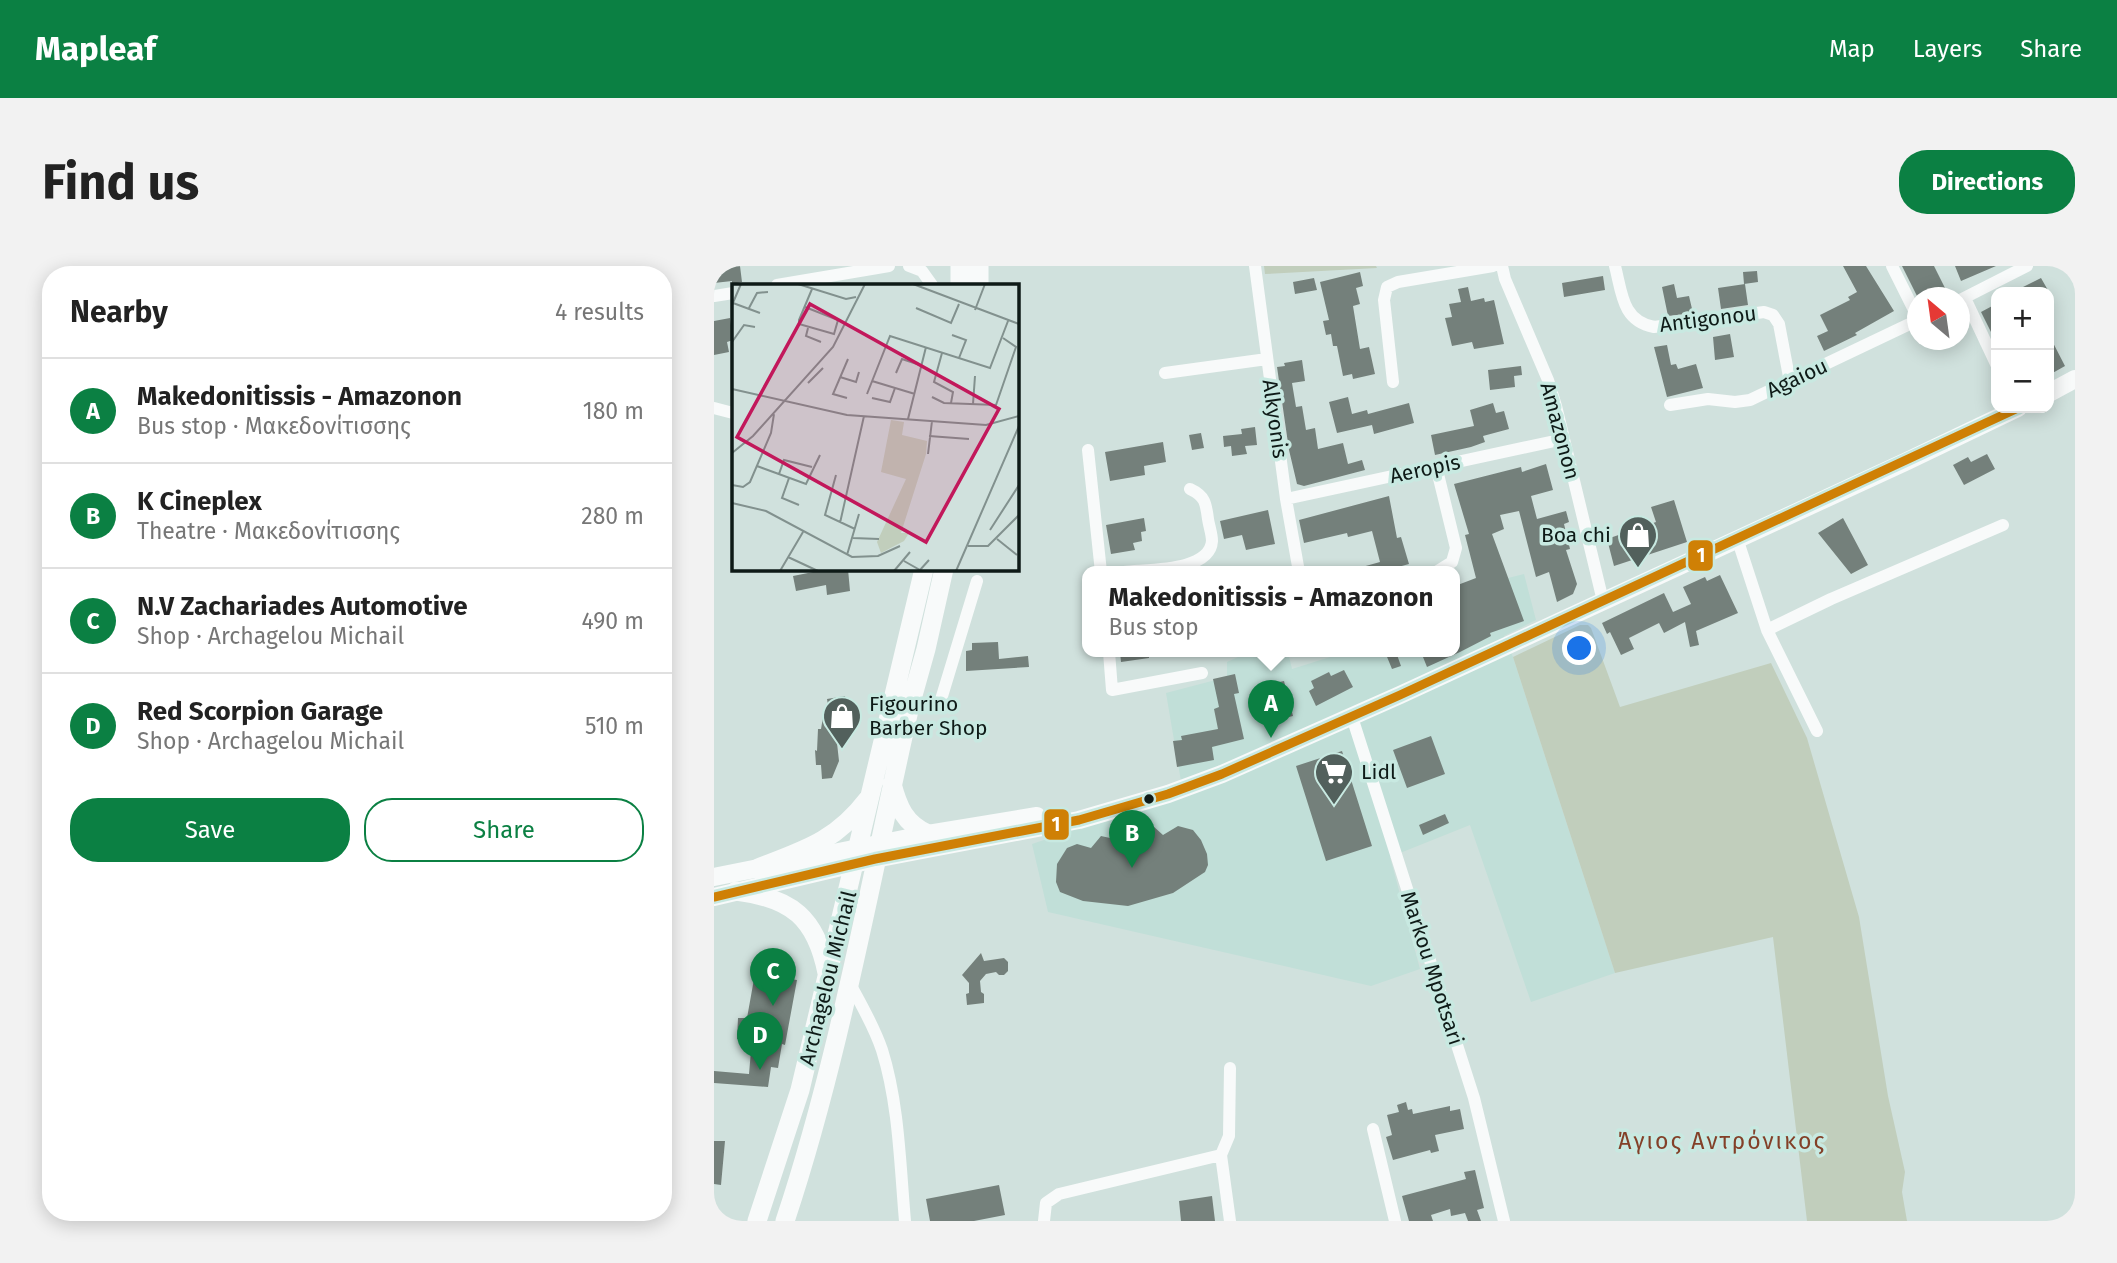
<!DOCTYPE html>
<html lang="en">
<head>
<meta charset="utf-8">
<style>
  :root { --surface:#fff; --page:#f2f2f2; --text:#222; --muted:#767676; --line:#e0e0e0; --accent:#0b8043 }
  body { margin:0; font-family:"Fira Sans",sans-serif; background:var(--page); color:var(--text) }
  .controls { position:absolute; right:21px; top:21px; display:grid; overflow:hidden; border-radius:14px; box-shadow:0 4px 18px #0003 }
  .controls button { width:63px; height:63px; display:grid; place-items:center; padding:0; border:0; border-bottom:2px solid var(--line); background:var(--surface); color:var(--text); font:35px sans-serif }
  .compass { position:absolute; left:1193px; top:21px; width:63px; height:63px; border-radius:50%; background:var(--surface); box-shadow:0 4px 18px #0003; rotate:331deg }
  .you { position:absolute; left:866px; top:383px; width:24px; height:24px; margin:-18px; border:5px solid #fff; border-radius:50%; background:#1a73e8; box-shadow:0 0 0 10px #1a73e833 }
  .badge { display:grid; place-items:center; width:46px; height:46px; border-radius:50%; background:var(--accent); color:#fff; font-size:23px; font-weight:700 }
  .pin { position:absolute; translate:-50% -58px; filter:drop-shadow(0 2px 4px #0008) }
  .pin::after { content:''; position:absolute; top:37px; width:24px; height:21px; background:inherit; clip-path:polygon(0 0,100% 0,50% 100%) }
  .popup { position:absolute; left:368px; top:300px; width:378px; height:91px; box-sizing:border-box; display:grid; place-content:center; border-radius:14px; background:var(--surface); filter:drop-shadow(0 2px 5px #0005); font-size:23px; white-space:nowrap; color:var(--muted) }
  .popup b { font-size:26px; color:var(--text) }
  .popup::after { content:''; position:absolute; left:50%; top:100%; margin-left:-14px; border:14px solid transparent; border-top-color:var(--surface) }
  .list { margin:0; padding:0; list-style:none }
  h2 { display:flex; justify-content:space-between; align-items:center; height:91px; margin:0; padding:0 28px; font-size:30px }
  h2 small { font-size:23px; font-weight:400; color:var(--muted) }
  .list li { display:grid; grid-template-columns:46px 1fr auto; gap:21px; align-items:center; box-sizing:border-box; height:105px; padding:0 28px; border-top:2px solid var(--line) }
  .list b { display:block; font-size:26px; white-space:nowrap }
  .list p { margin:0; font-size:23px; white-space:nowrap; color:var(--muted) }
  .list em { font-size:23px; font-style:normal; color:var(--muted) }
  .actions { display:flex; gap:14px; padding:21px 28px }
  .actions a { flex:1; padding:16px 0; border:2px solid var(--accent); border-radius:28px; text-align:center; font-size:24px; color:var(--accent) }
  .actions .main { background:var(--accent); color:#fff }
  .map { position:relative; flex:none; width:1361px; height:955px; overflow:hidden; border-radius:28px }
  header { display:flex; align-items:center; gap:42px; box-sizing:border-box; height:98px; padding:0 35px; background:var(--accent); color:#fff }
  header strong { font-size:33px }
  nav { display:flex; gap:38px; margin-inline-start:auto; font-size:24px }
  .intro { display:flex; align-items:center; justify-content:space-between; box-sizing:border-box; height:168px; padding:0 42px }
  h1 { margin:0; font-size:49px }
  .button { padding:18px 32px; border-radius:28px; background:var(--accent); color:#fff; font-size:24px; font-weight:700 }
  main { display:flex; gap:42px; padding:0 42px }
  aside { flex:1; background:var(--surface); border-radius:28px; box-shadow:0 4px 18px #0003 }
  .map>svg:first-child { display:block }
</style>
</head>
<body>
<header>
<strong>Mapleaf</strong>
<nav><a>Map</a><a>Layers</a><a>Share</a></nav>
</header>
<div class="intro"><h1>Find us</h1><a class="button">Directions</a></div>
<main>
<aside>
<h2>Nearby<small>4 results</small></h2>
<ul class="list">
<li><span class="badge">A</span><div><b>Makedonitissis - Amazonon</b><p>Bus stop · Μακεδονίτισσης</p></div><em>180 m</em></li>
<li><span class="badge">B</span><div><b>K Cineplex</b><p>Theatre · Μακεδονίτισσης</p></div><em>280 m</em></li>
<li><span class="badge">C</span><div><b>N.V Zachariades Automotive</b><p>Shop · Archagelou Michail</p></div><em>490 m</em></li>
<li><span class="badge">D</span><div><b>Red Scorpion Garage</b><p>Shop · Archagelou Michail</p></div><em>510 m</em></li>
</ul>
<div class="actions"><a class="main">Save</a><a>Share</a></div>
</aside>
<div class="map">
<svg width="1361" height="955" viewBox="0 0 1361 955">
  <rect width="100%" height="100%" fill="#d0e1dd"/>
  <!-- built -->
  <path fill="#c1dfd8" d="M810,308L822,354L790,370L799,391L901,707L817,736L756,559L676,591L706,703L657,720L334,646L318,578L469,527L452,427L513,411V396L535,386H574L578,403L632,386H741V352L777,341L770,318Z"/>
  <!-- green -->
  <path fill="#c1cebc" d="M550,0H662L663,2L551,8Z
    M866,359H874L877,362L906,441L1057,397L1093,472L1145,651L1174,830L1191,906L1188,926L1193,955H1093L1059,671L901,707L799,391Z"/>
  <!-- building -->
  <path fill="#74807b" d="M0,0H26L28,16L18,18V15L0,17Z
    M1129,0H1152L1180,45L1141,67L1143,69L1110,85L1103,70L1114,65L1106,49L1136,34L1134,31L1143,26Z
    M1188,0H1220L1233,26L1222,32H1204Z
    M1241,0H1282L1247,15Z
    M1043,5L1044,16L1030,18L1029,6Z
    M646,6L649,20L642,22L646,38L639,40L646,83L655,81L661,108L639,113L638,108L629,110L623,80H619L617,68L612,69L609,55L615,54L606,16Z
    M889,10L891,24L850,31L848,17Z
    M600,12L603,24L581,28L579,16Z
    M1327,12L1335,26H1299Z
    M960,18L963,32L975,30L979,47L954,50L948,21Z
    M1031,18L1034,39L1007,43L1004,22Z
    M754,21L757,35L770,32L771,36L780,34L790,78L760,83L758,76L738,80L731,52L738,51L735,38L747,36L744,23Z
    M1282,38V76L1267,46Z
    M16,52L19,74L13,76L15,86L0,89V55Z
    M1016,68L1020,91L1001,94L999,71Z
    M1335,69L1351,100L1335,109Z
    M953,79L957,99L962,98L964,103L982,98L989,122L953,131L940,81Z
    M588,94L591,115L578,117L582,141L588,140L592,164L601,162L604,183L629,177L634,198L648,194L651,204L590,220L583,218L575,184L563,101L571,100L570,97Z
    M807,100L808,109L800,110L801,121L776,124L774,104Z
    M634,131L638,148L653,144L654,148L695,137L700,157L660,168L658,159L623,167L615,136Z
    M779,137L782,147L790,145L795,163L769,170L771,176L757,181L721,189L717,169L760,160L756,144Z
    M541,161L543,179L531,180L533,188L518,190L517,180L510,181L509,170L528,168L527,163Z
    M487,167L490,182L478,184L475,169Z
    M449,176L452,196L430,200L431,209L396,215L391,186Z
    M1273,188L1281,203L1250,219L1239,199L1254,191L1257,196Z
    M832,198L839,224L817,230L823,253L852,245L855,256L850,258L856,283L852,284L863,318L859,328L843,336L835,306L822,311L805,245L786,249L790,263L778,268L810,355L776,367L777,370L746,386L713,401L707,386H741V320L762,312L751,269L755,268L740,218L807,201L808,206Z
    M675,230L683,272L687,271L695,298L666,306H641V303L666,296L658,265L634,271L633,267L590,277L585,254Z
    M960,234L973,276L900,300L893,273L942,256L937,241Z
    M554,244L561,278L532,284L528,269L510,273L506,255Z
    M430,252L432,265L427,266L428,275L419,277L421,284L397,288L392,259Z
    M1129,252L1154,299L1137,308L1104,267Z
    M114,303H134L136,325L113,329L112,319L82,325L79,310Z
    M1006,309L1024,347L982,365L985,379L976,381L971,356L950,367L945,357L915,372L920,383L907,389L896,366L893,368L888,357L950,327L959,346L977,338L969,321L991,311L993,315Z
    M284,376L285,393L314,390L315,401L252,405V385L258,384V377Z
    M406,386H435V392L407,396Z
    M671,386H682L687,400L678,403Z
    M630,404L639,421L602,440L595,425L600,422L597,415L615,406L617,410Z
    M521,408L525,427L520,428L530,473L498,481L500,494L463,501L459,475L468,474L467,470L504,463L500,443L505,441L499,413Z
    M570,415L579,450L550,457L542,427L557,423L556,418Z
    M131,430L133,442L129,443V456H125L126,468H122L125,495L118,512L108,513L107,499H102L101,484L103,485L104,463H107L109,451L112,450V445H115L113,433Z
    M717,470L731,508L693,522L679,484Z
    M628,485L658,580L612,595L582,500Z
    M731,548L735,557L709,569L705,559Z
    M439,560L449,569L464,560L479,564L487,574L493,588L494,599L491,606L459,627L414,640L369,635L346,626L342,616L343,598L353,582L363,578L377,582L387,570L396,572L429,566Z
    M267,687L270,695L290,692L294,696V705L290,709H285L282,706L272,708L266,715L267,726L270,728V737L253,739L252,728L255,727V717L248,709Z
    M60,704L70,706L69,712L83,714L71,779L68,778L64,802L57,801L54,821L0,817V805L35,808L38,773H23L24,752H33L40,713L57,717Z
    M692,836L694,844L698,843L699,848L736,840V845L746,843L750,863L721,869L725,885L717,887L716,884L679,894L672,871L678,869L673,849L685,846L683,839Z
    M0,875H11L7,919L0,918Z
    M761,904L770,942L763,944L767,955H754L751,947L737,950L736,943L717,949L719,955H695L688,930L752,913L750,906Z
    M285,919L291,949L260,955H216L212,933Z
    M498,930L501,955H467L465,935Z"/>
  <g fill="none" stroke-linecap="round" stroke-linejoin="round">
    <!-- street -->
    <path stroke="#f8fafa" stroke-width="12" d="M195,0L208,5L218,19
      M541,0L572,233L585,306
      M788,0L791,13L834,114L842,140L889,335
      M901,0C908,27 908,55 940,61L1050,46L1059,49L1065,58L1076,116
      M1178,0L1204,52
      M63,19L175,0
      M0,30L19,27
      M1251,32L1282,98
      M1246,34L1313,0
      M451,107L553,93
      M679,116L670,34L673,21L684,16L779,0
      M956,139L994,133L1021,136L1036,134L1204,54
      M0,142L19,147
      M374,184L387,306
      M572,233L850,173
      M1023,272L1053,364L1103,465
      M410,306C433,303 496,306 498,275C498,268 495,260 494,253C492,237 491,230 476,223
      M722,306L738,296L742,282L722,200
      M1053,364L1117,333L1289,259
      M395,386L398,424L488,407
      M225,440L263,315
      M638,451L760,832L790,955
      M135,716C147,738 160,760 168,784C185,838 186,899 191,955
      M659,863L681,955
      M330,955L332,937L345,928L507,889
      M516,955L507,889L515,870L516,802"/>
    <!-- secondary -->
    <path stroke="#f8fafa" stroke-width="18" d="M1335,127L1361,113
      M0,611L214,568L323,550
      M0,631L161,593L365,554L454,528L508,508L686,429L1191,196L1304,142"/>
    <!-- primary -->
    <path stroke="#f8fafa" stroke-width="19" d="M246,0V19
      M265,0V19
      M178,518C184,541 191,558 214,568
      M44,602C91,584 122,575 154,533
      M22,625C78,632 102,652 113,707
      M43,955L86,824L210,303
      M71,955C126,790 157,610 196,440L212,383L230,303"/>
    <defs>
      <path id="bus-1" d="M0,631L161,593L365,554L454,528L508,508L686,429L1304,142"/>
    </defs>
    <!-- bus-1 casing -->
    <use href="#bus-1" stroke="#c8e9e1" stroke-width="14"/>
    <!-- bus-1 -->
    <use href="#bus-1" stroke="#cf8005" stroke-width="9"/>
  </g>
  <!-- icons -->
  <defs>
    <symbol id="shop-pin" viewBox="-11 -11 22 30"><path d="M0 17L-7.5 6A9.5 9.5 0 1 1 7.5 6Z" fill="#52605c" stroke="#c8e9e1"/><path d="M-5-2.5h2.3a2.7 3.5 0 0 1 5.4 0H5L5.5 6h-11ZM-1.5-2.5h3a1.5 2.3 0 0 0-3 0Z" fill="#fff"/></symbol>
    <symbol id="supermarket-pin" viewBox="-11 -11 22 30"><path d="M0 17L-7.5 6A9.5 9.5 0 1 1 7.5 6Z" fill="#52605c" stroke="#c8e9e1"/><path d="M-6-5.5h2.5l.6 2H6L4.5 2H-2.5L-4.4-4H-6ZM-1.5 3.2a1.3 1.3 0 1 0 .1 0ZM3 3.2a1.3 1.3 0 1 0 .1 0Z" fill="#fff"/></symbol>
  </defs>
  <g fill-rule="evenodd">
    <use href="#shop-pin" x="902" y="247" width="44" height="60"/>
    <use href="#shop-pin" x="106" y="428" width="44" height="60"/>
    <use href="#supermarket-pin" x="598" y="484" width="44" height="60"/>
  </g>
  <!-- markers -->
  <circle fill="#0e1a17" stroke="#c8e9e1" stroke-width="2.5" cx="435" cy="533" r="6"/>
  <g text-anchor="middle" dominant-baseline="central" stroke-width="7" stroke-linejoin="round" paint-order="stroke">
    <!-- street labels -->
    <g font-size="21" fill="#0e1a17" stroke="#c8e9e1">
      <text transform="translate(994 53) rotate(-7)">Antigonou</text>
      <text transform="translate(1083 112) rotate(-25)">Agaiou</text>
      <text transform="translate(561 153) rotate(82)">Alkyonis</text>
      <text transform="translate(846 165) rotate(75)">Amazonon</text>
      <text transform="translate(711 203) rotate(-12)">Aeropis</text>
      <text transform="translate(718 702) rotate(72)">Markou Mpotsari</text>
      <text transform="translate(114 712) rotate(-76)">Archagelou Michail</text>
    </g>
    <!-- poi labels -->
    <g font-size="21" fill="#0e1a17" stroke="#c8e9e1" text-anchor="start">
      <text x="897" y="269" text-anchor="end">Boa chi</text>
      <text x="155" y="438">Figourino<tspan x="155" dy="24">Barber Shop</tspan></text>
      <text x="647" y="506">Lidl</text>
    </g>
    <!-- neighbourhood labels -->
    <g font-size="23" letter-spacing="2" fill="#834028" stroke="#c8e9e1">
      <text x="1008" y="875">Άγιος Αντρόνικος</text>
    </g>
  </g>
  <!-- overview -->
  <g transform="translate(18 18)">
    <rect width="287" height="287" fill="#d0e1dd"/>
    <path d="M159,136L172,138L170,151L195,157L194,170L169,249H177L172,257L149,269L145,258L174,195L149,188Z" fill="#c1cebc"/>
    <path fill="none" stroke="#82918e" stroke-width="2" d="M66,0L114,15L124,13M181,0L287,40M1,19L28,29M0,21L9,0M73,23L106,36L102,50L67,40V36L80,5M17,24L25,9L36,8M184,24L219,39L227,20M243,26L253,0M76,44L74,52L89,58M220,51L234,56L227,74M0,58L12,41L23,43M210,69L202,98L221,108L219,119M164,89L170,75L188,81M108,93L124,98L127,88M140,97L183,110M76,99L91,84M0,105L115,131L254,141L287,132M135,110L158,52L258,84L276,37M200,113L212,119L264,121L284,63L271,54M115,114L101,110L116,75M140,114L158,118L163,104M241,120L243,92M176,135L194,63M197,152L237,155M0,169L21,152L101,63L133,0M196,170L200,137M25,182L74,200L88,171M47,190L52,176L80,183M104,191L93,231L123,245M57,194L50,214L67,221M0,201L11,203L18,198L39,149L42,130M0,219L34,227L120,273L146,272L168,262M108,239L132,132M258,246L287,201M121,254L147,255M265,255L285,271M236,262H256L287,231M115,271L127,230M56,273L86,287M172,277L188,286L197,276M48,287L71,248M162,287L178,268M224,287L287,142"/>
    <path fill="#c2185b" fill-opacity="0.15" stroke="#c2185b" stroke-width="3.5" d="M78,20L267,125L194,258L5,153Z"/>
    <rect width="287" height="287" fill="none" stroke="#0e1a17" stroke-width="3.5"/>
  </g>
  <g stroke="#c8e9e1" stroke-width="2.5">
    <rect x="973" y="273" width="27" height="33" rx="7" fill="#cf8005"/>
    <rect x="329" y="542" width="27" height="33" rx="7" fill="#cf8005"/>
  </g>
  <g font-size="19" text-anchor="middle" font-weight="bold" fill="#fff">
    <text x="987" y="296">1</text>
    <text x="342" y="565">1</text>
  </g>
</svg>
<div class="controls">
<button>+</button>
<button>−</button>
</div>
<svg class="compass" viewBox="-18 -18 36 36"><path d="M0-13l5 13h-10z" fill="#e53935"/><path d="M0 13l5-13h-10z" fill="#767676"/></svg>
<div class="you"></div>
<div class="pin badge" style="left:557px;top:472px">A</div>
<div class="popup"><b>Makedonitissis - Amazonon</b>Bus stop</div>
<div class="pin badge" style="left:418px;top:602px">B</div>
<div class="pin badge" style="left:59px;top:740px">C</div>
<div class="pin badge" style="left:46px;top:804px">D</div>
</div>
</main>
</body>
</html>
